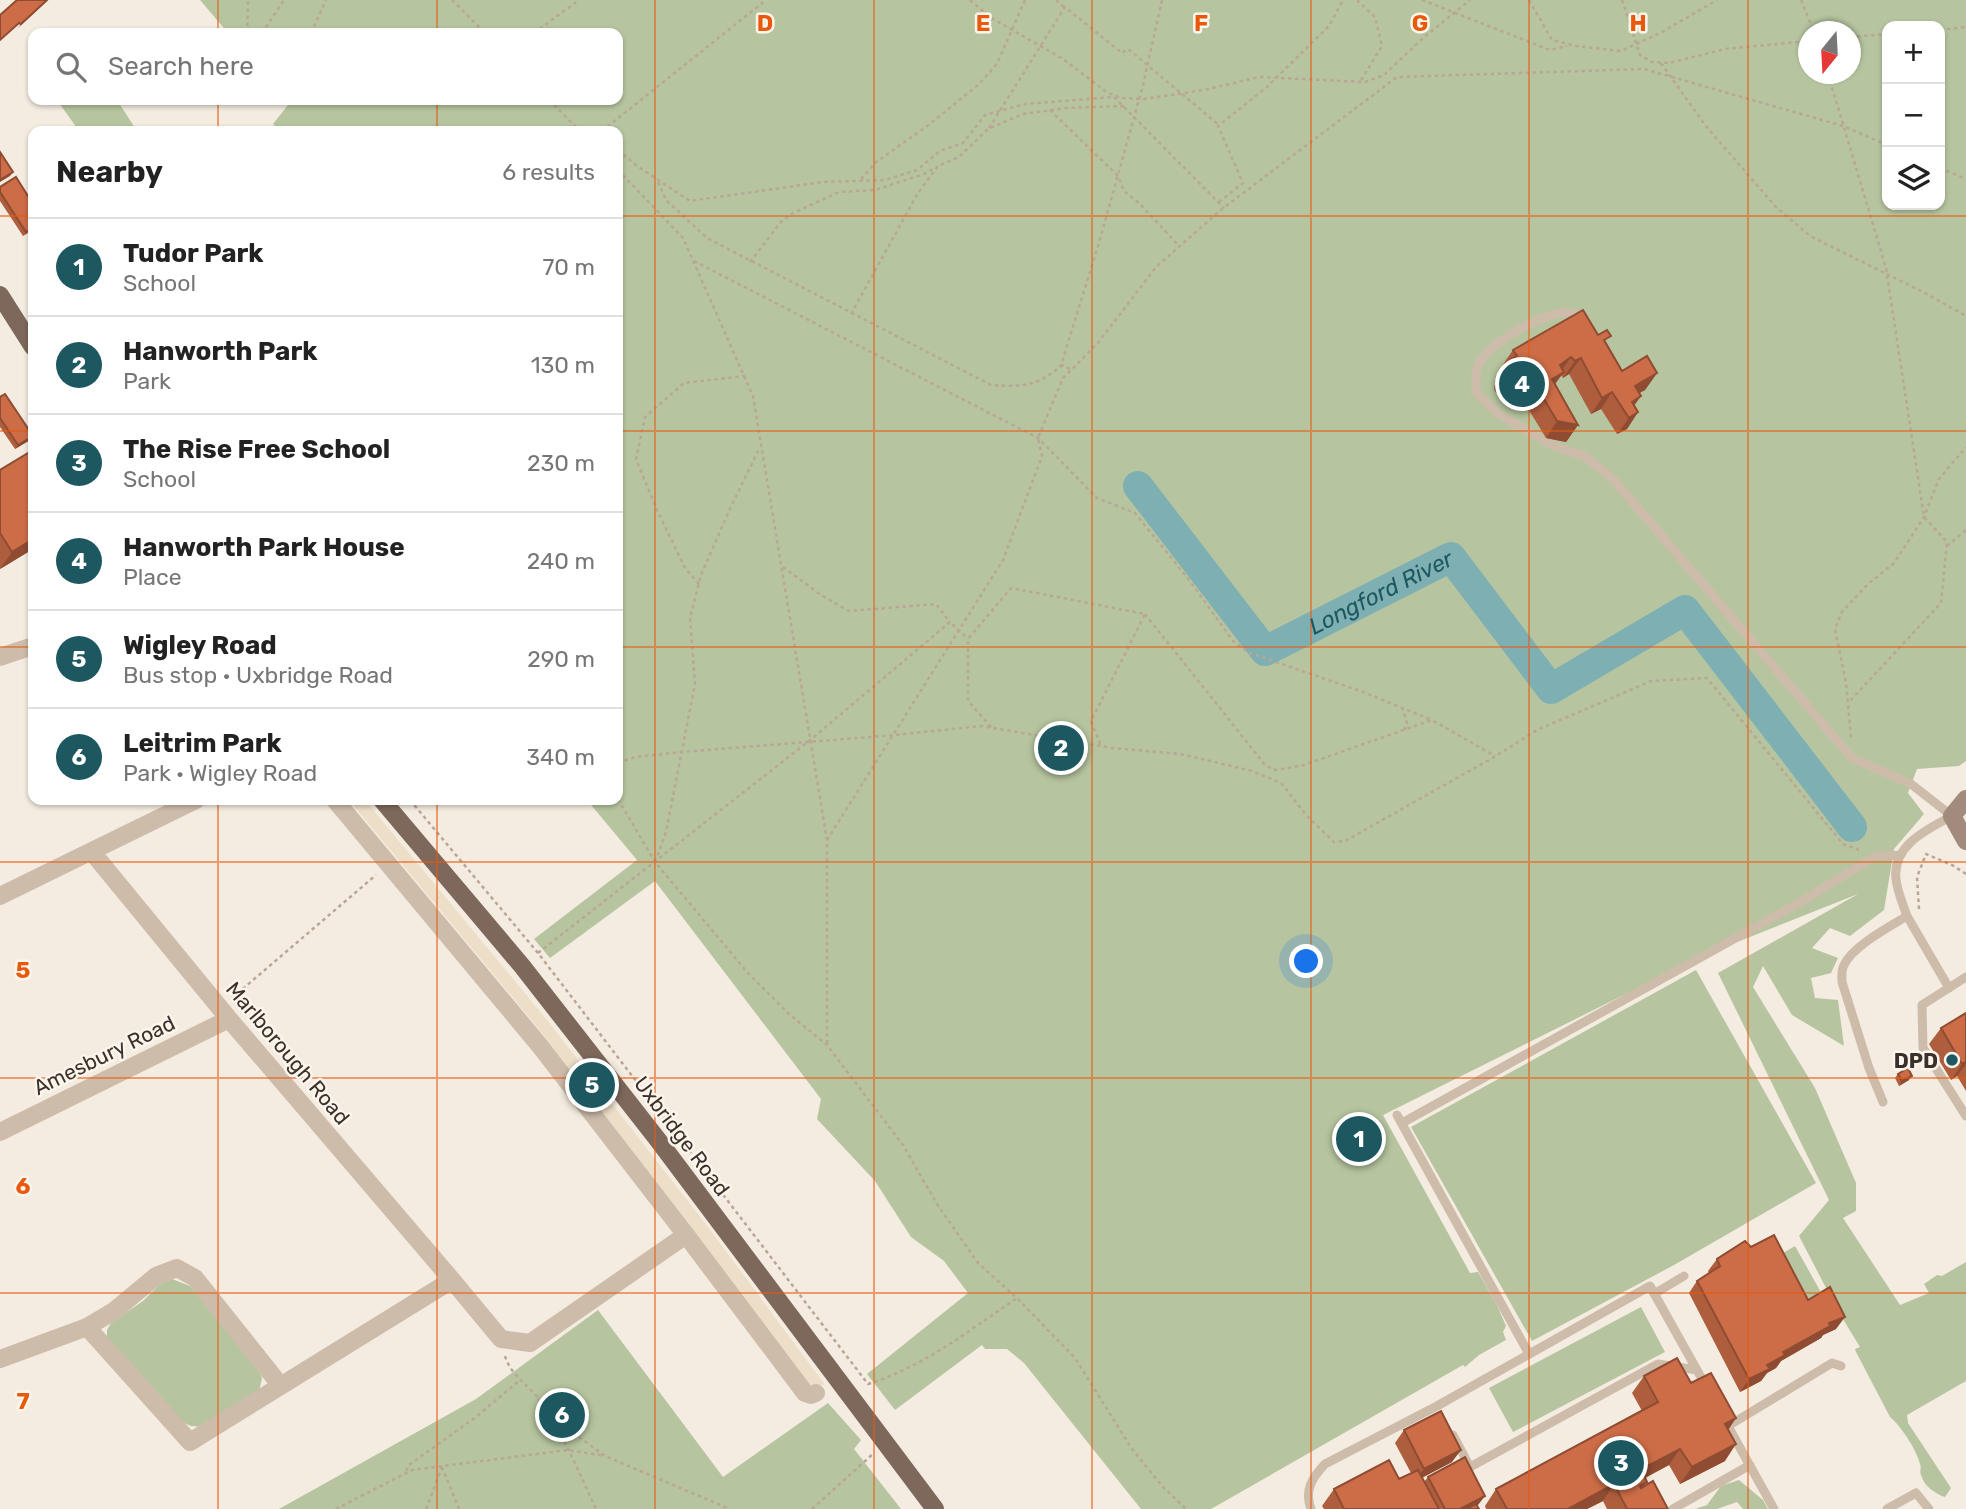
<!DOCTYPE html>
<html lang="en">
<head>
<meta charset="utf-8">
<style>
  :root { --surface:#fff; --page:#f2f2f2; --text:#222; --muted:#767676; --line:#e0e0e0; --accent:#1d5860 }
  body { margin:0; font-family:Rubik,sans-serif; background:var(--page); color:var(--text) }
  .controls { position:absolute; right:21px; top:21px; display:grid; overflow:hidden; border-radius:14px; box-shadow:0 2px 5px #0004 }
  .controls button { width:63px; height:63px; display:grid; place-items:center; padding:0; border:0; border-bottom:2px solid var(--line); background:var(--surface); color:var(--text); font:35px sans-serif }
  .compass { position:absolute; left:1798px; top:21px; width:63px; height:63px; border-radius:50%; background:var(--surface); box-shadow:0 2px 5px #0004; rotate:198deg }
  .you { position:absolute; left:1307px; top:962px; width:24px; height:24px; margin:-18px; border:5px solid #fff; border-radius:50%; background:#1a73e8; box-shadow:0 0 0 10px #1a73e833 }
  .badge { display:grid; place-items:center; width:46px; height:46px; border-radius:50%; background:var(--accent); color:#fff; font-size:23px; font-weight:700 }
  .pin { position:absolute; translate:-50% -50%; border:4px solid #fff; box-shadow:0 2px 7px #0006 }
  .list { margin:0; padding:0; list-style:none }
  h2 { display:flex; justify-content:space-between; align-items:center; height:91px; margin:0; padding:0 28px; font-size:30px }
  h2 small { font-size:23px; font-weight:400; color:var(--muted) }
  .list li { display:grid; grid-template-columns:46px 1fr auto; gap:21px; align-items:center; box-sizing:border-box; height:98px; padding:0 28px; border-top:2px solid var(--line) }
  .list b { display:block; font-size:26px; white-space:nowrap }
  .list p { margin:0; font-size:23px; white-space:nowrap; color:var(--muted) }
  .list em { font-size:23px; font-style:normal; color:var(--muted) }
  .icon { flex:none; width:38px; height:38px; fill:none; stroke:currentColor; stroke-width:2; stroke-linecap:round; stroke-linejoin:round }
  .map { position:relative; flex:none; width:1966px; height:1509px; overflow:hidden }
  .search { position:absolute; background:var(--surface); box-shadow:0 2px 5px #0004; left:28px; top:28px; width:595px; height:77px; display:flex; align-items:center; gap:18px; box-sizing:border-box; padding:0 24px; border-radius:14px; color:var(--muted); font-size:26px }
  .panel { position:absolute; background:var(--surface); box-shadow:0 2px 5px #0004; left:28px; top:126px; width:595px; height:679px; border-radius:14px }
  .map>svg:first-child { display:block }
</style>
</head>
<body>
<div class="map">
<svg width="1966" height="1509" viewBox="0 0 1966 1509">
  <rect width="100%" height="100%" fill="#f4ece0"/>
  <!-- green -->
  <path fill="#b6c59f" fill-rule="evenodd" d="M200,0H1966V761L1959,766L1917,769L1908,793L1924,814L1894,849L1884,910L1850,936L1830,928L1812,948L1838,958L1831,973L1811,978L1815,998L1838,1000L1844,1046L1792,1015L1763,966L1753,987L1815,1088L1856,1183V1211L1843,1218L1900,1305L1929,1293L1924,1284L1937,1275L1942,1276L1966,1262V1381L1907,1415L1908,1423L1951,1488L1945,1497C1935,1494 1924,1486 1921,1475C1919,1470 1922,1468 1920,1464C1917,1450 1900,1425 1890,1417L1856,1352L1855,1349L1860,1347L1838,1311L1799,1236L1829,1200L1718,973L1858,894L1702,956L1383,1115L1470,1273L1478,1272L1497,1305L1506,1326L1503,1332L1506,1340L1479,1355L1465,1367L1463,1365L1211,1509H1141L1024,1363L1007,1349H985L982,1345L895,1410L867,1374L968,1293L944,1261L911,1237L875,1181L817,1119L821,1099L655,881L550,958L534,939L637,860L587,800H618V131H280L273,124L292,100H618V33H228ZM1887,26H1940V205H1887ZM1808,32H1850V74H1808Z
    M57,100H117L137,131H79Z
    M1696,970L1816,1183L1674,1265L1532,1341L1411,1127Z
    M1795,1246L1823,1296L1800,1309L1773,1259Z
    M172,1279L190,1286L258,1369L262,1378L259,1392L203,1427L191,1426L182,1422L107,1340V1330L111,1323L143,1301L160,1284Z
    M1641,1307L1665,1352L1513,1432L1489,1388Z
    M598,1310L723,1477L828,1403L861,1440L854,1449L901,1509H279L476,1399Z
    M1739,1480L1763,1500L1768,1509H1743L1737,1502L1717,1509H1695L1707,1505L1721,1486Z"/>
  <!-- plaza -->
  <path fill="#eddec7" d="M349,800H365L547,1020L708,1227L825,1385H810L790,1363L697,1235L538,1028Z"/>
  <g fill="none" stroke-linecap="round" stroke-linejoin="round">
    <!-- river -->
    <path stroke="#7dafb3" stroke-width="30" id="s1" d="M1138,486L1265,651L1451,557L1551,689L1685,610L1852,827"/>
    <!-- path -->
    <path stroke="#baa695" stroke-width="2.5" stroke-dasharray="3.5 3.5" stroke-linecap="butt" d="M452,0L485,33
      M970,0L993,19L1063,59L1108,93L1121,98L1144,99L1204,90L1259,77L1365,82L1384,75L1422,39L1470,0
      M1056,0L1065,8
      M1357,0L1375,17L1382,46L1360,82
      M1422,0L1550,50L1567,46
      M1529,0L1552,40L1576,46L1621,51L1662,32L1717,0
      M1622,0L1640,55L1652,62L1669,63L1725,49L1808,41
      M1801,0L1814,32
      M1940,30L1966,27
      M247,33L248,0
      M262,33L284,0
      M311,33L326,0
      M534,33L579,0
      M1850,37L1887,34
      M1661,63L1705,125L1775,206L1810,236L1925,293L1966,316
      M1828,74L1886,268L1924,517L1947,542L1941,603L1849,702
      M549,100L580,131
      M1050,110L1118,176L1124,191L1140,204L1179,246
      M989,128L1065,7L1122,53L1128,49L1219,125
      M602,131L766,0
      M618,150L637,166L690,201L822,182L885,180L917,170L940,151L963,143L985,115L1025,104L1114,97L1224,208
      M1940,168L1966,179
      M618,170L683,238L753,396L827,840V1045
      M861,179L876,162L926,127L978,85L997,64L1025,0
      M658,182L666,200L707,238L991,385C1023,387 1036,387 1062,365
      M1219,202L1243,183L1218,126L1267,87L1329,26L1343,0
      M694,261L1038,438L1097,498L1135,513L1190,581L1233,641L1250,653L1363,692L1432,720
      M750,262L781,222L793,213L839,192L875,190L924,174L936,167
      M851,314L918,193L938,166L959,157L988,129L1023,114L1067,108L1124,106
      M1070,369L1061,365L1099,243L1143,85L1162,0
      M1947,546L1966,530
      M783,567L821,595L849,611L936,604L950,622
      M699,584L685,568L657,510L636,459L645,417L684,383L745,376
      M1145,614L1266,766L1276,770L1304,765L1432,720L1495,756
      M1402,707L1407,723L1404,731
      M991,727L968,701V639L1011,588L1145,614L1091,721L1101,746
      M1851,737L1846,683L1835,629L1842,612L1867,585L1894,563L1924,517L1939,479L1966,447
      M618,763L635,757L682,752L895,735L981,726L1112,748L1181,754L1252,771L1281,783L1307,816L1334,842L1345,841L1496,756L1537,730L1651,681L1707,678L1843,844L1859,850
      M618,799L655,862L747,972L789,1014L827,1045L903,1145L937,1204L978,1263L1017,1298L1075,1358L1132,1449L1162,1486L1186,1509
      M410,800L538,953L868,1384C923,1367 970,1330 1017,1298
      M827,840L1003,560L1042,456L1038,438L1063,378L1098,343L1156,267L1222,209L1397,77L1644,69L1843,126L1887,145
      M655,862L666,832L695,684L690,618L701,575L729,511L760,447
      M1919,909L1917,877L1926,854L1952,865L1966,874
      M538,953L809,741L950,622L968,639
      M232,998L376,875
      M505,1356C510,1374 527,1384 538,1398C562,1430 579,1473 596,1509
      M538,1399L567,1428L605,1456L730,1509
      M442,1467L459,1509
      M406,1471L409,1465L476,1417L520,1380
      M336,1509L412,1470L568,1450L605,1456
      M426,1509L442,1467
      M812,1509L874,1453"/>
    <!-- lane -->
    <path stroke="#cebcab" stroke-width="9" d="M1584,318C1578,315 1570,312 1563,313C1540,314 1482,346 1477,369C1475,376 1476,385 1476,392L1498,414L1554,446L1586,457L1613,479L1852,758L1911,784L1952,816C1928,829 1892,845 1896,879C1897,891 1903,904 1907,916C1889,927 1853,946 1844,965C1841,970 1842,976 1842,982L1869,1068L1883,1102
      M1907,916L1949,988
      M1966,977L1922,1005L1923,1048L1966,1116
      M1397,1115L1529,1354
      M1402,1123L1797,904L1876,856L1901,855
      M1654,1294L1684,1276
      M1724,1419L1774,1509
      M1728,1426L1832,1363L1841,1366
      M1453,1435L1470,1467L1658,1364L1697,1370
      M1311,1509C1304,1490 1312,1478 1325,1464L1437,1406L1650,1286L1707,1388
      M1673,1509L1750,1465
      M1887,1509L1916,1493L1929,1509"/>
    <!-- street -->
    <path stroke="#cebcab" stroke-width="18" d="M0,657L33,646
      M335,800L540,1046L686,1235L805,1393L811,1395L816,1393
      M92,852L229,1019L452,1280
      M0,896L196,800
      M0,1132L229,1019
      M87,1327L114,1311L156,1276L177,1268L195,1278L281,1386
      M0,1359L87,1327L190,1442L452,1280L501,1339L530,1343L686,1235"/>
    <!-- secondary -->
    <path stroke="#a28b7c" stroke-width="18" d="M1966,799L1952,816L1966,841"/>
    <!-- primary -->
    <path stroke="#7e685b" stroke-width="18" d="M0,295L33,347
      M382,800L522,966L658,1140L935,1509"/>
  </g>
  <!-- wall -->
  <path fill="#af5e3d" d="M0,187L33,204V230L23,236L0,201Z
    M33,235V245L30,239Z
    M1598,335L1606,343L1622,371L1657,373L1645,390L1639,393L1634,406L1638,412L1627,429L1617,434L1601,409L1591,414L1569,374L1563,378L1561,375L1555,384L1578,425L1566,442L1546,438L1523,400L1513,406L1500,399L1494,389L1496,379L1503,368L1502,366L1513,350Z
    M0,397L33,436L30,440L15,449L0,427Z
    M0,470L33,549L0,569Z
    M1966,1013V1091L1957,1076L1951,1080L1929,1044L1941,1028Z
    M1898,1074L1909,1080L1899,1086L1895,1078Z
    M1751,1247L1808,1300L1836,1329L1823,1335L1821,1338L1781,1361L1776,1368L1767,1373L1761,1381L1740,1392L1689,1293L1697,1281L1709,1273L1708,1271L1717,1259Z
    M1644,1376L1691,1383L1728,1430L1725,1461L1680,1484L1669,1465L1645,1478L1644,1486L1668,1509H1607L1603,1501L1587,1509H1486L1485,1506L1496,1489L1642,1411L1632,1393Z
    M1404,1430L1452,1462L1422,1478L1424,1482L1428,1477L1478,1507L1479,1509H1324L1322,1506L1334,1489L1399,1479L1411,1473L1395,1443Z"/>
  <!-- shaded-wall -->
  <path fill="#8f4c32" d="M47,0H48L18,28L21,24Z
    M13,172L10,176L0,182V180Z
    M1571,357L1560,373V365Z
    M1581,358L1569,374L1563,378L1575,361Z
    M1564,372L1552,388L1540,395L1552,379Z
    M1657,373L1645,390L1623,402L1635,386Z
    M1535,384L1523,400L1513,406L1524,390Z
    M1612,392L1601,409L1591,414L1602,398Z
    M1641,396L1629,413L1632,402Z
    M1638,412L1627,429L1617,434L1629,418Z
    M1557,421L1578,425L1566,442L1546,438Z
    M33,436L30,440L15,449L18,445Z
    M33,539V549L0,569L12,552Z
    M1966,1062V1064L1957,1076L1951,1080L1962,1064Z
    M1912,1076L1909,1080L1899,1086L1902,1081Z
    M1845,1317L1836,1329L1823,1335L1821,1338L1781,1361L1776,1368L1767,1373L1761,1381L1740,1392L1749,1379L1783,1352L1829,1323Z
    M1736,1418L1725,1435V1424Z
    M1736,1444L1725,1461L1680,1484L1692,1467Z
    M1680,1449L1669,1465L1620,1491L1632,1474Z
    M1461,1450L1452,1462L1415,1481L1424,1469Z
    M1614,1484L1603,1501L1587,1509H1568Z
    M1485,1496L1475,1509H1460Z"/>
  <!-- building -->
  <path fill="#cc6d47" stroke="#8f4c32" stroke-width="2" d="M17,0H47L21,24L19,23L0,40V15Z
    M0,152L13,172L0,180Z
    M16,177L33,204V227L26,232L0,192V187Z
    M1583,310L1598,335L1607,330L1611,336L1604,340L1622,371L1647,356L1657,373L1635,386L1641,396L1632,402L1638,412L1629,418L1612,392L1602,398L1581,358L1575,361L1571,357L1560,365L1564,372L1552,379L1578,425L1557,421L1535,384L1524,390L1512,382L1505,372L1508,362L1517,356L1513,350Z
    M5,394L33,436L18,445L0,418V397Z
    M33,450V539L12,552L0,533V470Z
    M1966,1013V1062L1962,1064L1941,1028Z
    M1908,1068L1912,1076L1902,1081L1898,1074Z
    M1774,1235L1808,1300L1830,1287L1845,1317L1829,1323L1830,1326L1783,1352L1785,1355L1767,1365L1770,1369L1749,1379L1697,1281L1720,1266L1717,1259L1745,1241L1751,1247Z
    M1677,1358L1691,1383L1711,1373L1736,1418L1725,1424L1736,1444L1692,1467L1680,1449L1632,1474L1634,1478L1643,1473L1647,1482L1640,1486L1641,1488L1653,1481L1668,1509H1627L1614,1484L1568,1509H1507L1496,1489L1658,1402L1644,1376Z
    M1441,1411L1461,1450L1424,1469L1404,1430Z
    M1465,1457L1485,1496L1460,1509H1445L1428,1477Z
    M1389,1460L1399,1479L1418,1470L1439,1509H1344L1334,1489Z
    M1476,1504L1479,1509H1466Z"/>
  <!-- grid -->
  <path fill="none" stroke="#e8590c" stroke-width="2" stroke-opacity="0.55" d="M218,0V33M437,0V33M655,0V1509M874,0V1509M1092,0V1509M1311,0V1509M1529,0V1509M1748,0V1509M218,100V131M437,100V131M0,216H33M618,216H1966M0,431H33M618,431H1966M0,647H33M618,647H1966M218,800V1509M437,800V1509M0,862H1966M0,1078H1966M0,1293H1966"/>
  <!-- markers -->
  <circle fill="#1d5860" stroke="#fbf6ed" stroke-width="2.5" cx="1952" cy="1060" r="7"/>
  <g text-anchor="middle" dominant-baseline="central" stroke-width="5" stroke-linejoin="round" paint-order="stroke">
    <!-- street labels -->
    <g font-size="21" fill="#3b302a" stroke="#fbf6ed">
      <text transform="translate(288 1053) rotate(50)">Marlborough Road</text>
      <text transform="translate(104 1055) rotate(-26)">Amesbury Road</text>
      <text transform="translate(682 1136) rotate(53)">Uxbridge Road</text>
    </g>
    <!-- poi labels -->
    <g font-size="21" font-weight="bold" fill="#3b302a" stroke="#fbf6ed" text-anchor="end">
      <text x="1938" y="1060">DPD</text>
    </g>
    <!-- water labels -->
    <g font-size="23" font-style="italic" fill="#1d5860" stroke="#fbf6ed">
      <text stroke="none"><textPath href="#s1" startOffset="338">Longford River</textPath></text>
    </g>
  </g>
  <g font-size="23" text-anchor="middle" font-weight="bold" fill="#e8590c" stroke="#fbf6ed" stroke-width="5" stroke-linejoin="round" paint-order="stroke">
    <text x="765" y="31">D</text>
    <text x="983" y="31">E</text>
    <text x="1201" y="31">F</text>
    <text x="1420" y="31">G</text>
    <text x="1638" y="31">H</text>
    <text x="23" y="978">5</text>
    <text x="23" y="1194">6</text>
    <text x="23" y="1409">7</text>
  </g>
</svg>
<div class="controls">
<button>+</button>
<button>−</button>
<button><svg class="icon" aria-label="layers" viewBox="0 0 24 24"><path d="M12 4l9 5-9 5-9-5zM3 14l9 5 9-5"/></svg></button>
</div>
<svg class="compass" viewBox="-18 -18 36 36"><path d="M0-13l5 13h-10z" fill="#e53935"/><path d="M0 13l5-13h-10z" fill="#767676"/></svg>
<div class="you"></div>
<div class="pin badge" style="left:1359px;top:1139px">1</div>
<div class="pin badge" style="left:1061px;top:748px">2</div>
<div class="pin badge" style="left:1621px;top:1463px">3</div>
<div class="pin badge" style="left:1522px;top:384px">4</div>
<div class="pin badge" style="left:592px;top:1085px">5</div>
<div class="pin badge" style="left:562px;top:1415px">6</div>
<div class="search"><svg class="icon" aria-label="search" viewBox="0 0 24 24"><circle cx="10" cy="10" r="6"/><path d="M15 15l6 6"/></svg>Search here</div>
<section class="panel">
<h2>Nearby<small>6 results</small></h2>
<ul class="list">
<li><span class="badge">1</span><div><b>Tudor Park</b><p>School</p></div><em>70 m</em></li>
<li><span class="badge">2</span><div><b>Hanworth Park</b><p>Park</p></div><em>130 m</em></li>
<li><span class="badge">3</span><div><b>The Rise Free School</b><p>School</p></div><em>230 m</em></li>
<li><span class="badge">4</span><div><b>Hanworth Park House</b><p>Place</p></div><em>240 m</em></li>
<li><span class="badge">5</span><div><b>Wigley Road</b><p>Bus stop · Uxbridge Road</p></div><em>290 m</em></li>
<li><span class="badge">6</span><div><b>Leitrim Park</b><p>Park · Wigley Road</p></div><em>340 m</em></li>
</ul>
</section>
</div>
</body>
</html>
